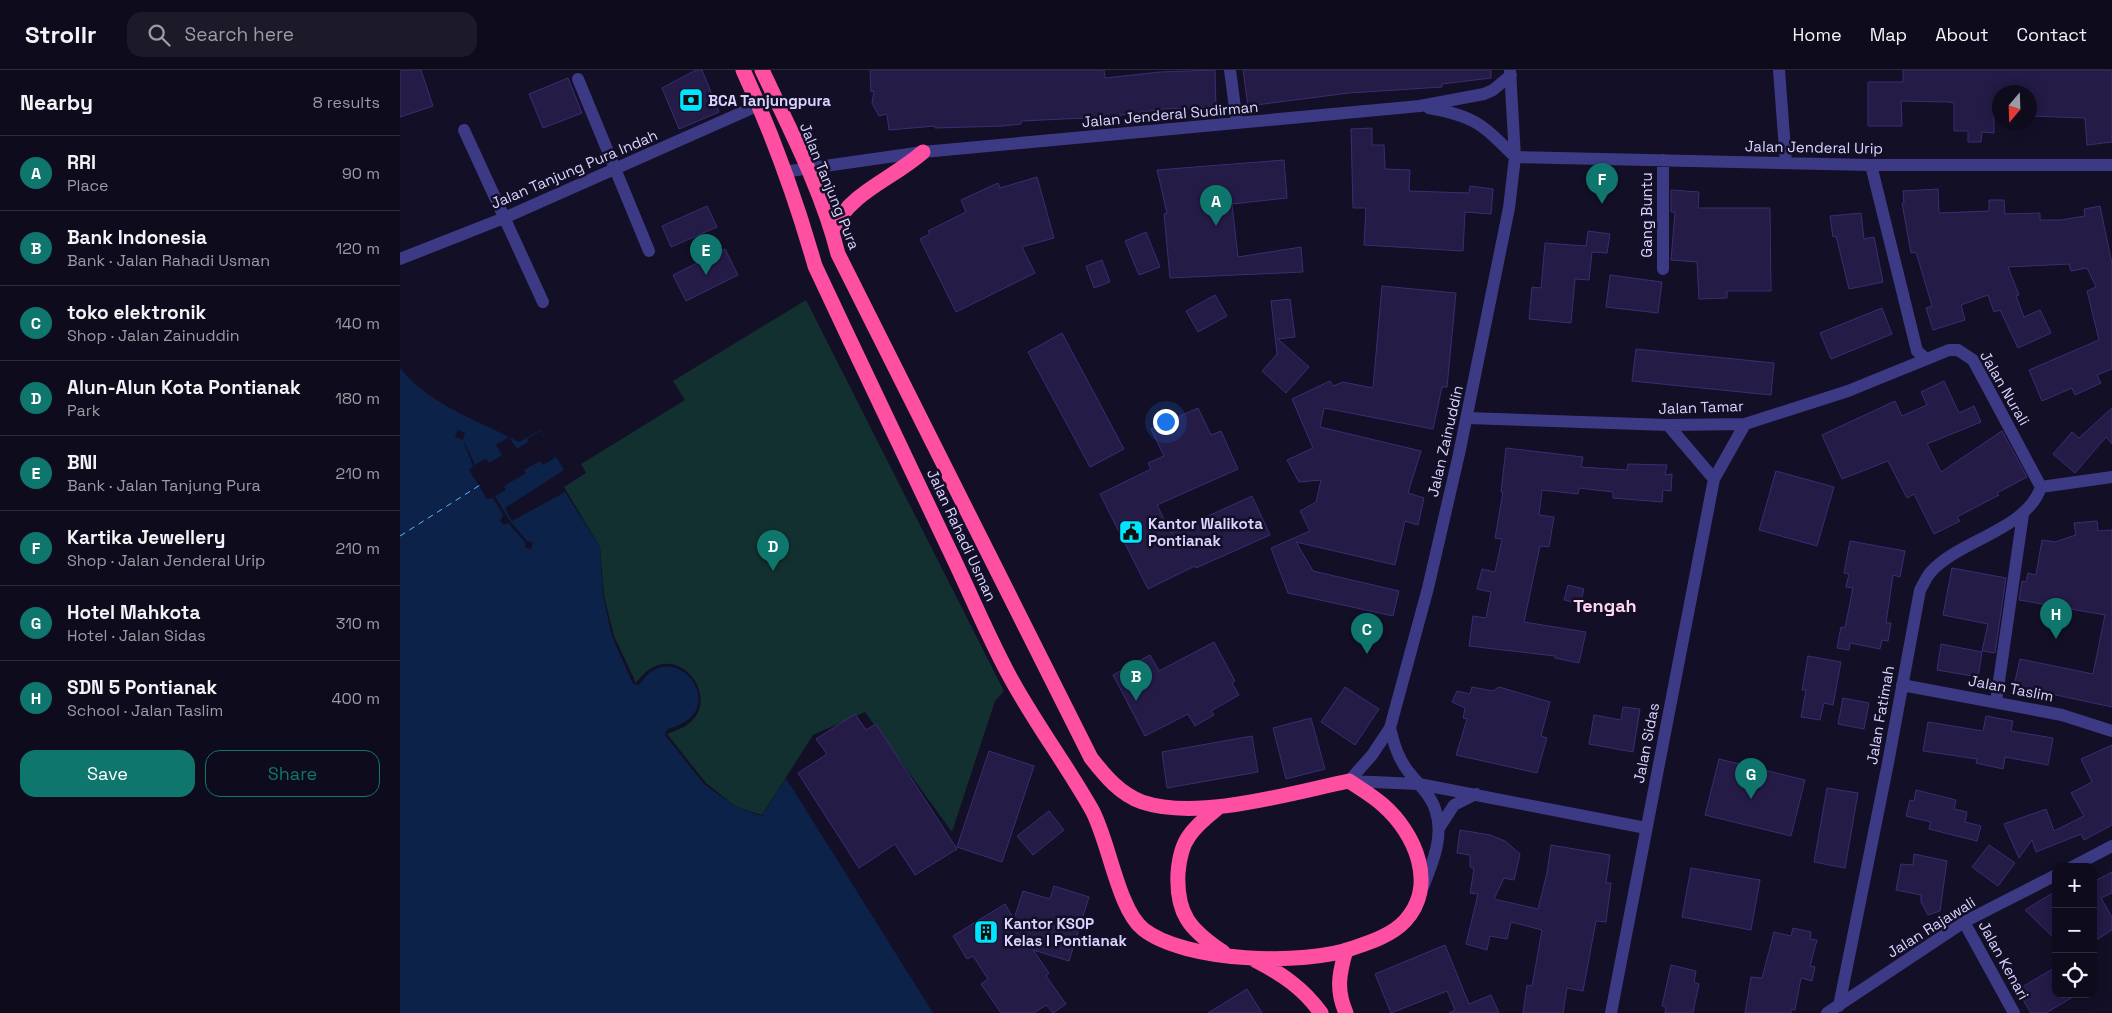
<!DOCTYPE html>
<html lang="en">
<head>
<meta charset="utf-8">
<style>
  :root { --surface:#0e0b1c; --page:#1c1929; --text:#f1f3f6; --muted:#9b9ba3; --line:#2e2b3b; --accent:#0f766e }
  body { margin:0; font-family:"Space Grotesk",sans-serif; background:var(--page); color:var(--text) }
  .controls { position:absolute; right:15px; bottom:15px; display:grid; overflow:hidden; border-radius:10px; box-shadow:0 2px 12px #0003 }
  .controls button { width:45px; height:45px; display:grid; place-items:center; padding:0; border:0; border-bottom:1px solid var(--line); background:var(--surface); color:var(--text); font:25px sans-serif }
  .compass { position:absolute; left:1592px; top:15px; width:45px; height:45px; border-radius:50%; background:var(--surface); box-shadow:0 2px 12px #0003; rotate:199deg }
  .you { position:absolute; left:765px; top:351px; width:18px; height:18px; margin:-12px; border:4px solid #fff; border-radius:50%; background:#1a73e8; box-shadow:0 0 0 8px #1a73e833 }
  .badge { display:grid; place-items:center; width:32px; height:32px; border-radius:50%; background:var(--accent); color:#fff; font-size:16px; font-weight:700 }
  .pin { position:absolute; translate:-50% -41px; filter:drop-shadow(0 1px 2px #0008) }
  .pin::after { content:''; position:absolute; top:26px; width:18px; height:15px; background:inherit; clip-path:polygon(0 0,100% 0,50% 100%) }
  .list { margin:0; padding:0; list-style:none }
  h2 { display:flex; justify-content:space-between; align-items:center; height:65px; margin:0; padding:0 20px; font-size:21px }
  h2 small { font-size:16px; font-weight:400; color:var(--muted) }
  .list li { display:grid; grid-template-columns:32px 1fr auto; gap:15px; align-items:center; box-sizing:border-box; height:75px; padding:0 20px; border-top:1px solid var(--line) }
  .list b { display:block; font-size:19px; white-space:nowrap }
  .list p { margin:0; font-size:16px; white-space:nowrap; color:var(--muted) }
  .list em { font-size:16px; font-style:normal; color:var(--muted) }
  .actions { display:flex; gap:10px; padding:15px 20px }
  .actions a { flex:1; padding:11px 0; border:1px solid var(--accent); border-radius:15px; text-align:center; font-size:18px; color:var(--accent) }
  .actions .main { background:var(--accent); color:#fff }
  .icon { flex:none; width:28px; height:28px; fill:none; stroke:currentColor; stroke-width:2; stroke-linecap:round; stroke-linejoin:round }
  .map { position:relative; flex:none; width:1712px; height:943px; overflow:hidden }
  header { display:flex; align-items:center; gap:30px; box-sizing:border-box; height:70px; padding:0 25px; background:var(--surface); border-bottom:1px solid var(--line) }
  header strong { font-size:24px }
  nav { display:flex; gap:28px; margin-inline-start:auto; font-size:18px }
  .search { width:350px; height:45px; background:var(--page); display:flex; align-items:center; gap:12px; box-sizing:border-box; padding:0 18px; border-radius:15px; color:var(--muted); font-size:19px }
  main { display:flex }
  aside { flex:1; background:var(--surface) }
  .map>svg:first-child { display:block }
</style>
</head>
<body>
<header>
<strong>Strollr</strong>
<div class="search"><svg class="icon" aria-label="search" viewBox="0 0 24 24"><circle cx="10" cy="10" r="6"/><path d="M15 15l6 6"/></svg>Search here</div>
<nav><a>Home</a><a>Map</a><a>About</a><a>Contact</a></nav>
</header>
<main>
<aside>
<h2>Nearby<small>8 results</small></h2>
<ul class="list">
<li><span class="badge">A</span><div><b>RRI</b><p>Place</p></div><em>90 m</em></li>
<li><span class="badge">B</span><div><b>Bank Indonesia</b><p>Bank · Jalan Rahadi Usman</p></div><em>120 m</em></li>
<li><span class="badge">C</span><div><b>toko elektronik</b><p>Shop · Jalan Zainuddin</p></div><em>140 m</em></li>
<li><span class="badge">D</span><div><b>Alun-Alun Kota Pontianak</b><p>Park</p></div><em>180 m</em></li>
<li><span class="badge">E</span><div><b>BNI</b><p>Bank · Jalan Tanjung Pura</p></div><em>210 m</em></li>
<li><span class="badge">F</span><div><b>Kartika Jewellery</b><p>Shop · Jalan Jenderal Urip</p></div><em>210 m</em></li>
<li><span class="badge">G</span><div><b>Hotel Mahkota</b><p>Hotel · Jalan Sidas</p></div><em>310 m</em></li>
<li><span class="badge">H</span><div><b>SDN 5 Pontianak</b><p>School · Jalan Taslim</p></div><em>400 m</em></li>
</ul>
<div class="actions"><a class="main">Save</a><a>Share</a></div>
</aside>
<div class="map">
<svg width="1712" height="943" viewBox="0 0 1712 943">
  <rect width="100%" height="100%" fill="#130f26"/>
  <!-- green -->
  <path fill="#12302f" d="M406,230L604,621L595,631L552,762L465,642L413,665L362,745L336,737L306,713L267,664C274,661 282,659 288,654C325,628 273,561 236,613L214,566L204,526L200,477L164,417L186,403L181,394L285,330L273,311Z"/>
  <!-- water -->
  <path fill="#0c2248" d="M0,298C28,334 79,351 119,372L140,360L164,400L105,438L112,451L165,422L200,477L203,526L212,566L233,614L239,615C274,560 337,643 267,659L265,665L304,714L336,737L362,746L386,708L533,943H0Z"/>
  <!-- pier -->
  <path fill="#130f26" d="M58,360L65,363L63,369L75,395L86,388L89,393L102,385L96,375L109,367L117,379L128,372L127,369L140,361L156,387L143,395L140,391L124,400L126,403L104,416L106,420L95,426L110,451L127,471L133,472L131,479L125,478V472L108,453L104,455L100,451L103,445L93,428L87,429L69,400L73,396L63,370L55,367Z"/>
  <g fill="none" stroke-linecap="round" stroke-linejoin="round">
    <!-- ferry -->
    <path stroke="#62b6ff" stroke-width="1" stroke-dasharray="6 5" stroke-linecap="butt" d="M0,466L80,415"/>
  </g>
  <!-- building -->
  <path fill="#241b47" stroke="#3b2d73" d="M0,0H21L33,36L0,47Z
    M296,0H302L319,42L279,59L262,18Z
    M470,0H704L705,8L760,2L815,0L816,37L764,39L708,47L621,51V54L603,56L535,58V56L489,60L487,44L479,46L472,33L474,21L471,22Z
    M843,0H1091V8L1042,14V17L949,23L848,36Z
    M1503,0H1712V72L1687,75L1685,48L1630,46V22H1600V46H1594V63L1582,62L1581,72H1568V61H1554V33L1548,32L1501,31L1502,56H1468V12H1503Z
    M168,8L182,43L143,58L129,24Z
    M972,58V75H984L985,99L1010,100L1009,121L1069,123L1070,116L1093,119L1091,144L1065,142L1063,181L964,175L966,138H953L951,59Z
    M884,90L887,128L832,134L838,187L901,177L903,202L770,208L764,144L767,143L757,100Z
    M637,107L654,168L622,177L635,203L556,242L520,169L530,164L528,161L566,142L561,130L598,113L600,118Z
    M1538,119L1539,143L1589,141V130H1604L1605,144L1640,143V150H1661L1685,146L1684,139L1700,136L1712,194V299L1697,305L1701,313L1675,325L1672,318L1642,331L1629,300L1699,270L1687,221L1696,217L1687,198L1671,201L1669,194L1608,197L1619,225L1616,226L1624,247L1640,240L1651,263L1618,278L1600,240L1594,242L1588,225L1561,235L1565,250L1533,260L1526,238L1532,236L1516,182L1511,183L1502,133H1504L1503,121Z
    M1271,120L1299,122L1298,138H1370L1371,221H1327V228L1299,229L1297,192L1271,190L1275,142H1271Z
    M307,136L317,157L271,177L262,156Z
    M1461,143L1464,169L1474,167L1483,212L1449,219L1436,166L1433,167L1430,146Z
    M1188,161L1210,164L1207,183L1192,182L1189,210L1175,209L1171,253L1129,249L1132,217L1141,218L1145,173L1186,176Z
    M746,162L760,197L739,205L725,171Z
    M325,179L338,205L286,231L273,205Z
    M702,190L710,212L694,218L686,196Z
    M1210,205L1262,212L1258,243L1206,237Z
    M982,216L1056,223L1047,317H1042L1033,359L924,338L920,357L1021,381L1008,423L1024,428L1018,455L1005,451L995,495L896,472L913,501L999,521L993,546L888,523L871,478L910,461L900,441L916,432L921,410L899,412L887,390L913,378L892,329L930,311L933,316L943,312L973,318Z
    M815,225L827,246L798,262L786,241Z
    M890,229L895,267L878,269L909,297L886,323L862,301L877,284L871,231Z
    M1482,238L1492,264L1431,289L1420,263Z
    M662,263L724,379L690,397L628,282Z
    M1236,279L1374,293L1371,325L1232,311Z
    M1544,311L1559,343L1574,336L1581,352L1527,374L1541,402L1602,361L1627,407L1597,423L1599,425L1557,447L1560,451L1534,464L1514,424L1507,428L1488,391L1442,409L1422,365L1495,331L1502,346L1527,335L1521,322Z
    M798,338L811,365L821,361L838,399L757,435L771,463L852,426L870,465L796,498L795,496L748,519L700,424L751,399L748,393L764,386L751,359Z
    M1712,338V374L1706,367L1675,403L1653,384L1672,362L1679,368Z
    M1106,378L1183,387L1181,397L1227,400L1228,394L1267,395L1265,405L1272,404L1271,421L1263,420L1262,432L1213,428V422L1179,418L1178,424L1142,420L1139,445L1154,447L1149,477L1140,476L1124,552L1186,562L1179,593L1155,588V586L1069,576L1073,546L1086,548L1091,522L1077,519L1082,499L1095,502L1102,469L1095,468L1103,422H1101Z
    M1376,401L1434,417L1417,476L1359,460Z
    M1697,451L1698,461L1712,460V637L1614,616L1620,589L1693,604L1705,545L1619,530L1622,511L1626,512L1628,503L1636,505L1642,470L1655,472L1676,465L1674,453Z
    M1450,471L1505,481L1500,507L1493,505L1486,553H1491L1488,571L1482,570L1480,579L1450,573L1449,580L1437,578L1441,557L1445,558L1453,518L1446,517L1449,504L1444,503Z
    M1552,498L1606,508L1595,583L1582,581L1588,554L1543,545Z
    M1168,515L1184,519L1180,534L1164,530Z
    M814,572L835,611L832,613L839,625L811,641L814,645L795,656L788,644L745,666L713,605L750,585L759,601Z
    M1541,574L1582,582L1578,607L1537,600Z
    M1408,586L1441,592L1433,635L1424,633L1420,650L1401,647L1406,620H1402Z
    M945,617L979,639L955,675L921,652Z
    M1072,617L1093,621L1099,617L1150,632L1141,666L1147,668L1137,703L1056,685L1067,649L1063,648L1065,638L1052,632L1057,621L1070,624Z
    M1443,628L1469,633L1464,659L1438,654Z
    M1223,637L1240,639L1233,682L1189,674L1194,645L1221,650Z
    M455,644L466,660L476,654L557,779L515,805L495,774L459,798L398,703L427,684L416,669Z
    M1586,646L1613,651L1611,661L1653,668L1648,695L1605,687L1603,699L1576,693L1577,689L1523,681L1528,652L1583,661Z
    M911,648L925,699L886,709L873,658Z
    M852,666L858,702L767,718L762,682Z
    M1712,675V755L1684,770L1681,764L1636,782L1632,770L1619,788L1604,754L1646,739L1654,761L1684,746L1671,723L1692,712L1681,689Z
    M589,681L634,696L602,792L557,777Z
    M1319,689L1405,710L1391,766L1305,745Z
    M1427,718L1458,723L1445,798L1414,792Z
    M1516,720L1556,730L1554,739L1567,742L1565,752L1581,756L1577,771L1529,759L1531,752L1506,746L1510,730L1514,731Z
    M649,741L664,760L633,785L617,766Z
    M1060,760L1090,765L1105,771L1120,784L1114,810L1104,808L1094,829L1138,839L1147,803L1151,775L1210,785L1206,813H1211L1206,852L1196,851L1183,921L1167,918L1163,943H1123L1127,915L1132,916L1142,860L1111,852L1107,869L1090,866L1087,880L1066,874L1078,824L1070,823L1074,799L1070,797V785L1057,783Z
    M1589,775L1615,793L1598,816L1572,797Z
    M1514,784L1547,791L1540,841L1528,845L1521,832V825L1496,820L1501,794L1513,795Z
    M1291,798L1360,810L1351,860L1282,847Z
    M1712,802V823L1701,828L1712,847V860L1693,872V812Z
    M654,816L689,827L669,891L633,880L649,903L646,906L666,934L653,943L646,935L634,943H601L581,914L588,909L573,886L567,889L553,866L605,834L614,849L623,821L650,829Z
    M1656,821V870L1625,840Z
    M1393,858L1411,862L1410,869L1417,870L1410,896L1415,897L1412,911L1401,908L1395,940L1391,939V943H1345L1351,907L1362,908L1374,862L1391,866Z
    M1045,875L1069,934L1091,925L1099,943H1049L1055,940L1047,921L991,943L975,904Z
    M1271,895L1296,901L1294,912L1299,914L1293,943H1265L1266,937L1262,936Z
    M1656,897V924H1678L1646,943H1631L1617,920Z
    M847,919L862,943H808Z"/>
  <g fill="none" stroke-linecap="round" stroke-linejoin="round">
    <!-- minor -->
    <path stroke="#3d3a85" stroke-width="12" d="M830,0L837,53
      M1379,0L1386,93
      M178,9L249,181
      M1029,38C1075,46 1083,55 1115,87
      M64,60L143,232
      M1115,87L1471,95H1712
      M1263,90V199
      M1471,95L1517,281L1525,288
      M383,102L523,82L1020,36L1084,24L1093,20L1111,5
      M0,189L104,148L359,35
      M1067,348L1268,355L1345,354L1448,321L1549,280H1558L1573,290L1641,417L1712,407
      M1268,355L1314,409
      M1502,615L1662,645L1712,661
      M1596,632L1623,444
      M990,658C994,674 998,688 1008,701C1018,714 1032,726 1036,742C1044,767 1032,794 1023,817
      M949,711L972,685L990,658L1028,518L1059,384L1109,138L1115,87L1110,0
      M949,711L1019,714L1246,758
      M1039,758L1054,735L1076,724
      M1672,797L1712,776
      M1564,852L1614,943
      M1439,936L1488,693L1520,520C1523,515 1526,508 1530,503C1558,470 1626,461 1641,417
      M1211,943L1314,409L1345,354
      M1427,943L1564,852L1656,805"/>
    <!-- highway -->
    <path stroke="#ff4fa3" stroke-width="15" d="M343,0C372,63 396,129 415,196C459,290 504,384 548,477C569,520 587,565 610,607C635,653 666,694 692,740C709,771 718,839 743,859C784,892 905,896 953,878C971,872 992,865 1005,851C1038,815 1015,763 983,735C973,726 961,719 949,711C891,723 798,751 742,732C720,724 705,706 691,688L438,184C422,120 390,60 362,0
      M432,160C452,121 491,110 523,82
      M819,737C808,746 797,754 789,766C781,777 779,791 778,803C776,844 790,860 823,882
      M946,880C939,904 936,920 946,943
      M855,890C882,904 903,918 921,943"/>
  </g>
  <!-- icons -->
  <defs>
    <symbol id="bank-square" viewBox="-11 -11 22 22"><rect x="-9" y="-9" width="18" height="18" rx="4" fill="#00e5ff" stroke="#130f26"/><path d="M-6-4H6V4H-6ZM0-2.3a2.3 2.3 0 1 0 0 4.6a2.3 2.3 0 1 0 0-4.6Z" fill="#111"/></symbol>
    <symbol id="civic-square" viewBox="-11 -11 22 22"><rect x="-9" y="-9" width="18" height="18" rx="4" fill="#00e5ff" stroke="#130f26"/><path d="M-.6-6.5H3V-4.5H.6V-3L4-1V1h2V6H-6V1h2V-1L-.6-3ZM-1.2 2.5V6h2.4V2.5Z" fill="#111"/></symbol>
    <symbol id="building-square" viewBox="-11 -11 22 22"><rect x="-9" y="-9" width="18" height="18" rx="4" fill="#00e5ff" stroke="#130f26"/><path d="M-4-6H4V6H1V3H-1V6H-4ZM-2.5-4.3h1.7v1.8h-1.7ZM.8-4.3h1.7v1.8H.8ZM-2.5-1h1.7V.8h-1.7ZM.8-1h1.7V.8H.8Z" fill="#111"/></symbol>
  </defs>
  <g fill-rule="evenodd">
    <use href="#bank-square" x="277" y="16" width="28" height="28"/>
    <use href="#civic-square" x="717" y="448" width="28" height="28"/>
    <use href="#building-square" x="572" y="848" width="28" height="28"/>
  </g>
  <g text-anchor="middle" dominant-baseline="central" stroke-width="5" stroke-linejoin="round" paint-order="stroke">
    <!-- poi labels -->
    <g font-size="15" font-weight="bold" fill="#d9d4ff" stroke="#130f26" text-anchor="start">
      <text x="308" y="30">BCA Tanjungpura</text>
      <text x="748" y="453">Kantor Walikota<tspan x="748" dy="17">Pontianak</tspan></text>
      <text x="604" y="853">Kantor KSOP<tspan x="604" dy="17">Kelas I Pontianak</tspan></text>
    </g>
    <!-- street labels -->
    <g font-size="15" fill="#d9d4ff" stroke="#130f26">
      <text transform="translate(770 44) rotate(-5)">Jalan Jenderal Sudirman</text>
      <text transform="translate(1414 77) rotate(1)">Jalan Jenderal Urip</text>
      <text transform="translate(174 99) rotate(-23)">Jalan Tanjung Pura Indah</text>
      <text transform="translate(430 116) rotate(68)">Jalan Tanjung Pura</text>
      <text transform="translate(1246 145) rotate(-90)">Gang Buntu</text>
      <text transform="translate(1605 318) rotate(60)">Jalan Nurali</text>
      <text transform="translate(1301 337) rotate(-2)">Jalan Tamar</text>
      <text transform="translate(1045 371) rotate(-77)">Jalan Zainuddin</text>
      <text transform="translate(562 465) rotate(65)">Jalan Rahadi Usman</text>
      <text transform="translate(1611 618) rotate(11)">Jalan Taslim</text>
      <text transform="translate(1480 645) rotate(-80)">Jalan Fatimah</text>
      <text transform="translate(1246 673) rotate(-79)">Jalan Sidas</text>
      <text transform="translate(1531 857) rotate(-32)">Jalan Rajawali</text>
      <text transform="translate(1604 890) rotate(61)">Jalan Kenari</text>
    </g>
    <!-- quarter labels -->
    <g font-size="18" font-weight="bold" fill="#ffd6f0" stroke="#130f26">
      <text x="1205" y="535">Tengah</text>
    </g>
  </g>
</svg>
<div class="controls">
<button>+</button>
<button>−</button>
<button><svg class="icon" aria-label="locate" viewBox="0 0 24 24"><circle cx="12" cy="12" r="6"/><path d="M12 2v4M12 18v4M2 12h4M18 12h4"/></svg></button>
</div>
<svg class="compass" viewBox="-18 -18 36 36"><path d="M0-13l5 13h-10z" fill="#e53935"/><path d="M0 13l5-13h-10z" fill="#9b9ba3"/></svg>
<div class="you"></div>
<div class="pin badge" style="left:816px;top:156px">A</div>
<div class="pin badge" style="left:736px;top:631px">B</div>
<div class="pin badge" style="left:967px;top:584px">C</div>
<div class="pin badge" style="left:373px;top:501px">D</div>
<div class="pin badge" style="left:306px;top:205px">E</div>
<div class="pin badge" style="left:1202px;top:134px">F</div>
<div class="pin badge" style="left:1351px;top:729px">G</div>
<div class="pin badge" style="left:1656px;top:569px">H</div>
</div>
</main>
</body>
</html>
